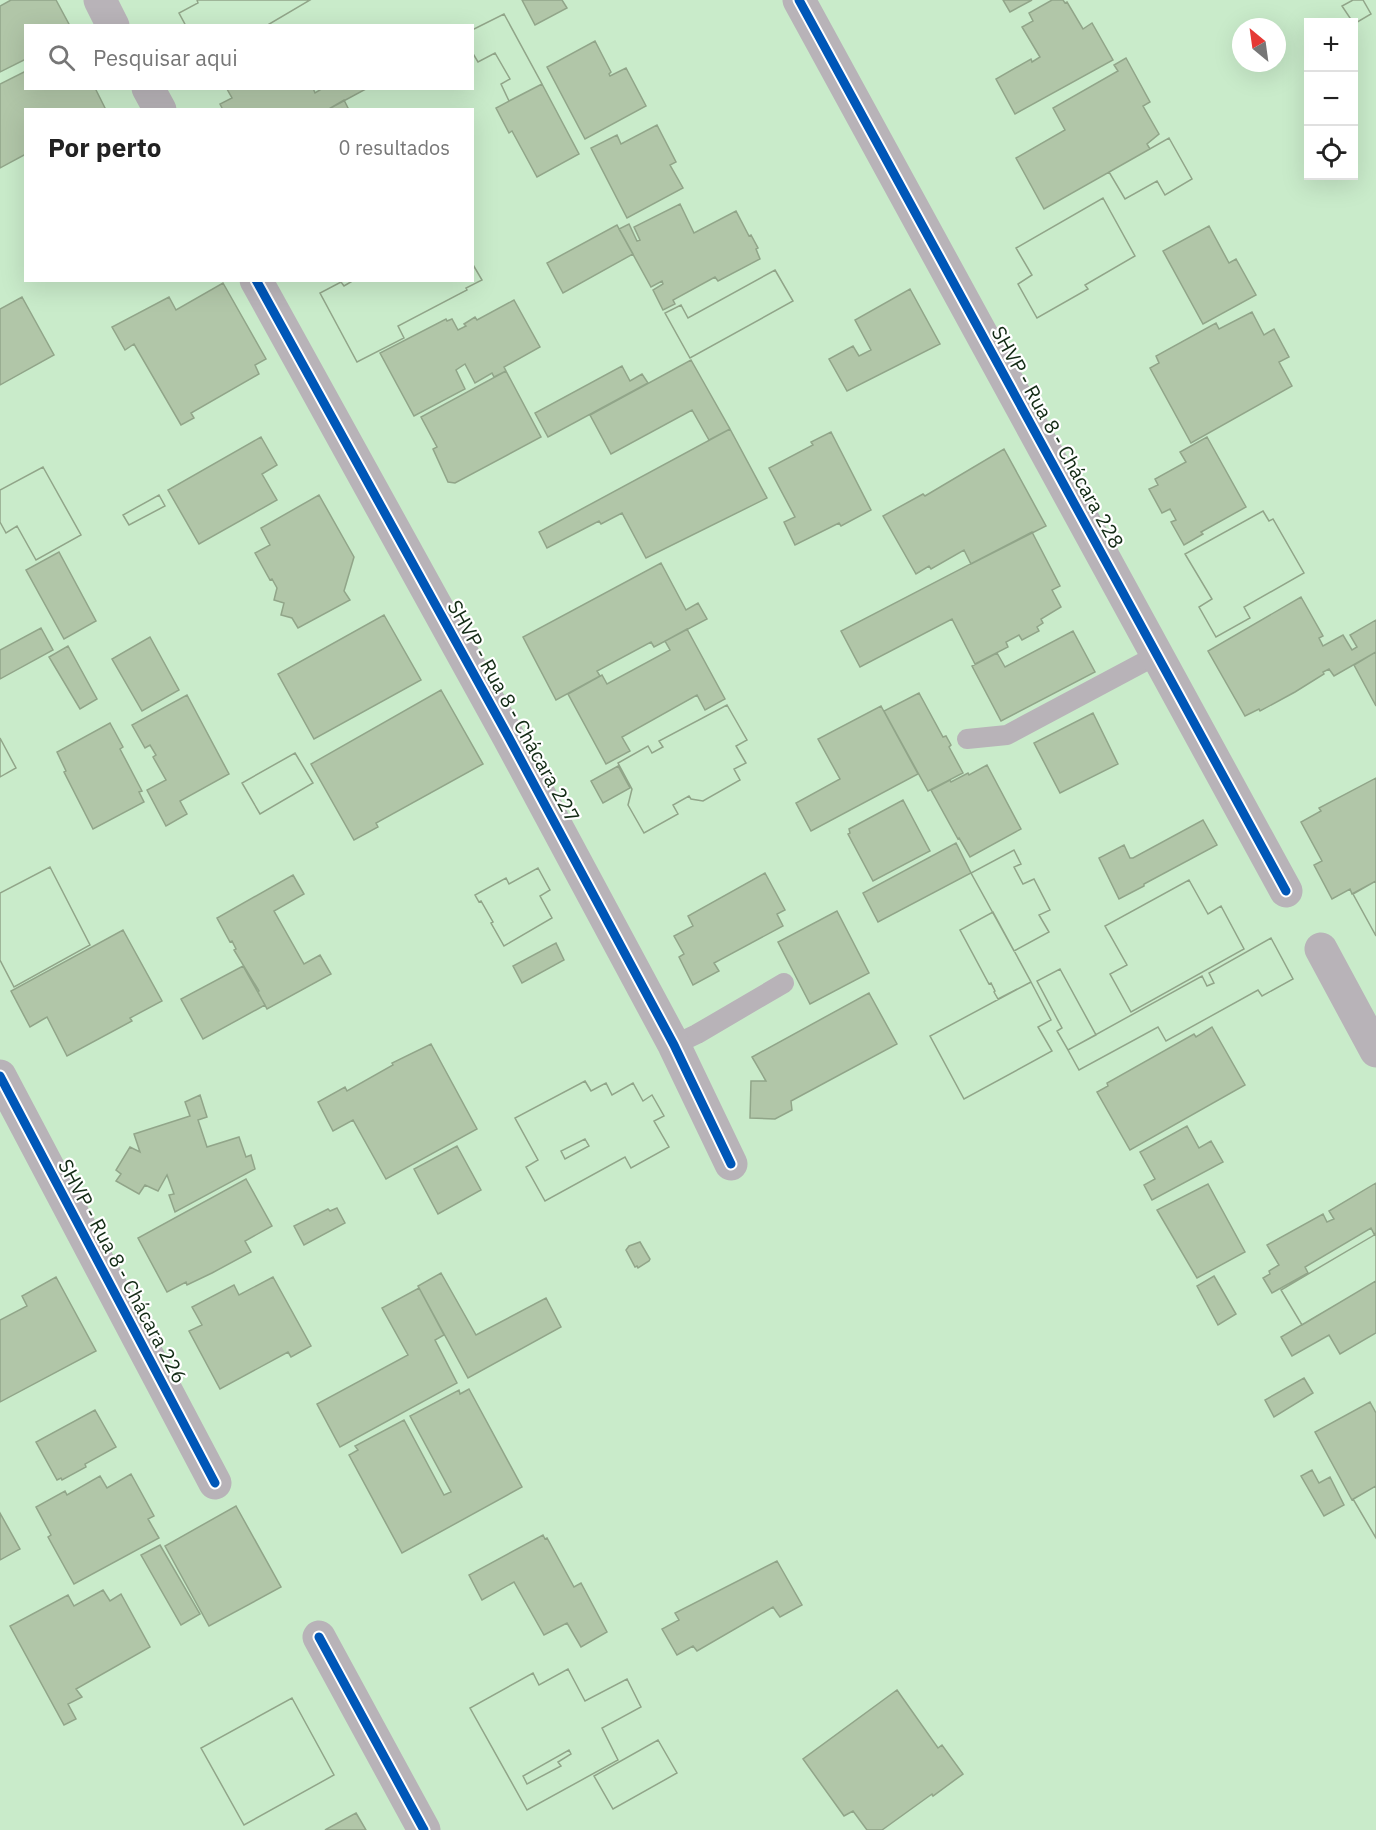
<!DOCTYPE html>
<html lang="pt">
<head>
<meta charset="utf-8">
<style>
  :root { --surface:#fff; --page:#f2f2f2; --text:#222; --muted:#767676; --line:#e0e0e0 }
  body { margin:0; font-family:"IBM Plex Sans",sans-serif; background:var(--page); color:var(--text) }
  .controls { position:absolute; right:18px; top:18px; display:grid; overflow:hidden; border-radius:0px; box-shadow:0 6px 24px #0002 }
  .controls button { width:54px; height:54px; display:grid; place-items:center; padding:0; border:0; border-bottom:2px solid var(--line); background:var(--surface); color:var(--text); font:30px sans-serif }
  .compass { position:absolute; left:1232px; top:18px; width:54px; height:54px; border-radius:50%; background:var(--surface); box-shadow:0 6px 24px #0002; rotate:331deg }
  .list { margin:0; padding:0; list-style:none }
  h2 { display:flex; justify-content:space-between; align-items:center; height:78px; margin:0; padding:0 24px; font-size:26px }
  h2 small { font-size:20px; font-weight:400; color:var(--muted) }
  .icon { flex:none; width:33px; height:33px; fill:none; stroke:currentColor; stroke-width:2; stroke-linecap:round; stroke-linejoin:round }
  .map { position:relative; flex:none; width:1376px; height:1830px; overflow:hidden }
  .search { position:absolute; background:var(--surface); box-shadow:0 6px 24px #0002; left:24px; top:24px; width:450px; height:66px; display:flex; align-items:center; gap:15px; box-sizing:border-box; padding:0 21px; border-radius:0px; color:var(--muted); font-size:22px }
  .panel { position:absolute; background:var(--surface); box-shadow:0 6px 24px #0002; left:24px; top:108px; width:450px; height:174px; border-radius:0px }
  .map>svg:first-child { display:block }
</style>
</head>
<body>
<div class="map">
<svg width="1376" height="1830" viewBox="0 0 1376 1830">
  <rect width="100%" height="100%" fill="#c9ebca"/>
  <!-- building -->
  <path fill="#b1c6a8" stroke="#91a589" stroke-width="1.5" fill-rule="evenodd" d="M11,0H56L70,26H26V59L0,72V6Z
    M197,0H310L266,26H186L179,13L198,3Z
    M197,0H310L266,26H186L179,13L198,3Z
    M522,0H562L567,8L535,25Z
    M1003,0H1032L1010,12Z
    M1052,0H1063L1065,3L1067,2L1083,29L1092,23L1113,60L1015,114L996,79L1031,59L1032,62L1040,57L1022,27L1033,21L1029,13Z
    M1353,0H1363L1371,14L1354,24L1342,6Z
    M1353,0H1363L1371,14L1354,24L1342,6Z
    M504,14L542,84L509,101L501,84L510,79L495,53L478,62L472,52V30Z
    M504,14L542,84L509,101L501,84L510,79L495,53L478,62L472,52V30Z
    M595,41L611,72L609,74L610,76L626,68L646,106L585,139L547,67Z
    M1126,58L1150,102L1143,106L1159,134L1147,144L1150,149L1044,209L1016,158L1065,130L1053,108L1118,71L1114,65Z
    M26,71V88H95L106,110H26V154L0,168V84Z
    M542,84L579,154L537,177L512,131L509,133L496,108Z
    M229,88H313L315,93L323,88L366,89L327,110H223L220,104L232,98L227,89Z
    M344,100L349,110H327Z
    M657,125L676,162L670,165L683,188L627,218L591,148L617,135L621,144Z
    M1169,138L1192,179L1165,195L1157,181L1125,199L1109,172Z
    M1169,138L1192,179L1165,195L1157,181L1125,199L1109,172Z
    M1103,198L1135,256L1085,285L1088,289L1037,318L1018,284L1032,275L1016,248Z
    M1103,198L1135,256L1085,285L1088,289L1037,318L1018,284L1032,275L1016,248Z
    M680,204L694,233L736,211L749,236L751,235L758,248L756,249L760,259L718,281L715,277L673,300L675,304L663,310L653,290L663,284L662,281L651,287L619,229L629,224L637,241L640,240L634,227Z
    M617,225L633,254L563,293L547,263Z
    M1209,226L1229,263L1236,259L1256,295L1203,324L1163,251Z
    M472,263L482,280L466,288L467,290L398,326L404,338L357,362L320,293L341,282L344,286L354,280H472Z
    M472,263L482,280L466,288L467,290L398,326L404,338L357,362L320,293L341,282L344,286L354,280H472Z
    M775,270L793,301L690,358L665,313L681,305L688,318Z
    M775,270L793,301L690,358L665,313L681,305L688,318Z
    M223,283L266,359L255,365L259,374L191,413L194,418L181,425L134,344L125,350L112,327L169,297L176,310Z
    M910,289L940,344L847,391L829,359L853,346L859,356L871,350L855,320Z
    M22,297L54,355L0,385V309Z
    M514,300L540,347L504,367L506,371L494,377L492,373L475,383L465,364L456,370L465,389L414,416L380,353L446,319L447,321L452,319L458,330L466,326L464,324L475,317L477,320Z
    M1252,312L1264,335L1274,329L1289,357L1279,362L1292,386L1191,443L1150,368L1159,363L1156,356L1216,323L1219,329Z
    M691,360L730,429L709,440L692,410L611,454L590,415Z
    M622,366L630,381L642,374L648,383L548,437L535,413Z
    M506,371L541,437L455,483L448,482L433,449L437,447L421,417Z
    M730,429L767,498L646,558L622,513L601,524L599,521L547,548L539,532Z
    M831,432L871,510L841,526L839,523L795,545L784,522L795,517L769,468L813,445L811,442Z
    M261,437L277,465L262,474L277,500L199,544L168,490Z
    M1207,437L1246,507L1201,532L1203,534L1184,545L1171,522L1176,520L1170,509L1162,513L1149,489L1158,485L1155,479L1186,462L1180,452Z
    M1004,449L1046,526L971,564L964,550L931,569L929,566L916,574L883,516L923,494L925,496Z
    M43,467L81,535L36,560L17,526L6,533L0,522V490Z
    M43,467L81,535L36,560L17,526L6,533L0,522V490Z
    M159,495L165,506L129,525L123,515Z
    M159,495L165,506L129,525L123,515Z
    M319,495L354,557L344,591L350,600L298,628L292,618L281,615L284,603L274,600L277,588L272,579L270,580L255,553L270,545L261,528Z
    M1263,511L1269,521L1273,519L1304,573L1244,607L1250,618L1216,637L1199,607L1212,599L1185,554Z
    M1263,511L1269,521L1273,519L1304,573L1244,607L1250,618L1216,637L1199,607L1212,599L1185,554Z
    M1032,532L1060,586L1052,590L1061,607L1041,619L1043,623L1037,627L1039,631L1022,640L1019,635L1006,642L1008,647L975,664L952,619L860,667L841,631Z
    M59,552L96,621L64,639L26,570Z
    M661,563L686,610L698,603L707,619L654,647L651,642L597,671L600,676L556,700L523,637Z
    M1301,597L1323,636L1319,638L1323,646L1343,635L1352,650L1357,647L1350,635L1376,620V652L1334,676L1329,669L1323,672L1324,674L1295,692L1260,711L1259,709L1245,716L1208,651Z
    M384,615L421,680L314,739L278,674Z
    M41,628L53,650L0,679V650Z
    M687,629L725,699L705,710L697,695L622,737L630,751L606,764L568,694L602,675L607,684L670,650L665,641Z
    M1073,631L1095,672L1001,721L972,666L997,653L1005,667Z
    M150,637L179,690L142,711L112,659Z
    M68,646L97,699L80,709L49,657Z
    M1376,652V706L1354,665Z
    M441,690L483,764L376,823L378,827L354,840L311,764Z
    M919,693L943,737L946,736L951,745L949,747L963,773L928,791L884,711Z
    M187,695L229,774L180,801L187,814L166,826L147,790L166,780L153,757L156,755L150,745L145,748L132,725Z
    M727,705L747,740L736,746L746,763L734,769L740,780L703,801L691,799L689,796L673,805L678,814L644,833L628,805L632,789L618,763L648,746L652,753L663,747L659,741Z
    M727,705L747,740L736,746L746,763L734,769L740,780L703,801L691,799L689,796L673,805L678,814L644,833L628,805L632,789L618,763L648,746L652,753L663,747L659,741Z
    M881,706L918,774L811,831L796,803L840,779L818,739Z
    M1093,713L1118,764L1060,793L1034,743Z
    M110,723L123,747L120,749L142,791L139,792L144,802L93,829L64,772L66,771L57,752Z
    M0,738L16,768L0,777Z
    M0,738L16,768L0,777Z
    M295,753L313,783L260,814L242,783Z
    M295,753L313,783L260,814L242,783Z
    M987,765L1021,829L970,857L959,838L958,839L931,790L950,780L951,782L968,773L969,775Z
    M618,766L630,788L603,803L591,781Z
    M1376,778V881L1352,894L1350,889L1332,899L1314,865L1322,861L1301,822L1321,811L1319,808Z
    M903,800L930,851L873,881L848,834L850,833L849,829Z
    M1203,820L1217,845L1144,884V886L1119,899L1099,858L1124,845L1130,858H1133Z
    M956,843L971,873L878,922L863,893Z
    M1014,850L1021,864L1014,867L1023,884L1034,879L1050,910L1039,915L1049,932L1014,951L971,873Z
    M1014,850L1021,864L1014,867L1023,884L1034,879L1050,910L1039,915L1049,932L1014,951L971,873Z
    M50,867L90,945L14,987L0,960V893Z
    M50,867L90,945L14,987L0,960V893Z
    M538,868L550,890L540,896L552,918L504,946L491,923L493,922L481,901L479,902L475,895L506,878L509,884Z
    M538,868L550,890L540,896L552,918L504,946L491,923L493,922L481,901L479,902L475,895L506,878L509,884Z
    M765,873L785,910L777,914L783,926L714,963L719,971L693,985L679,957L684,954L674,936L693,926L688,916Z
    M293,875L304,894L274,911L304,964L320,955L331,974L267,1009L258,992L259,991L234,950L236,949L232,941L230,942L217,918Z
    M1189,880L1208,914L1221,906L1244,949L1131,1012L1110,974L1127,965L1105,926Z
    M1189,880L1208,914L1221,906L1244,949L1131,1012L1110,974L1127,965L1105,926Z
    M1376,881V936L1353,894Z
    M1376,881V936L1353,894Z
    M837,911L869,973L810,1004L778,942Z
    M993,912L1031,982L998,999L994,992L995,991L991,983L989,984L960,930Z
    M993,912L1031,982L998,999L994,992L995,991L991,983L989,984L960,930Z
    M123,930L162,1001L130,1018L132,1021L67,1056L47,1017L30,1027L11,991Z
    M1271,938L1293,979L1262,996L1258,990L1166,1041L1158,1027L1079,1070L1068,1050L1202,976L1207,986L1214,983L1209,973Z
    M1271,938L1293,979L1262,996L1258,990L1166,1041L1158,1027L1079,1070L1068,1050L1202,976L1207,986L1214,983L1209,973Z
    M556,943L564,960L522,983L513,966Z
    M243,966L265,1005L203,1039L181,999Z
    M1060,969L1096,1035L1068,1050L1057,1031L1062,1028L1037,981Z
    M1060,969L1096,1035L1068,1050L1057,1031L1062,1028L1037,981Z
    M1031,982L1051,1020L1038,1027L1052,1051L964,1099L930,1036Z
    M1031,982L1051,1020L1038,1027L1052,1051L964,1099L930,1036Z
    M869,993L897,1044L791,1101L792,1110L775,1119L750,1118L751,1081H766L752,1057Z
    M1212,1027L1245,1085L1130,1150L1097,1092L1108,1086L1107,1083L1194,1034L1196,1037Z
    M431,1044L477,1129L386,1179L353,1120L333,1131L318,1102L345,1087L347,1091L393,1065L392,1063Z
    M585,1081L591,1091L606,1083L612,1095L633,1083L643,1101L652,1095L664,1116L654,1121L669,1147L631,1168L625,1157L545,1201L526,1167L538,1160L515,1118ZM585,1139L589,1146L565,1159L561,1151Z
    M585,1081L591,1091L606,1083L612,1095L633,1083L643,1101L652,1095L664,1116L654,1121L669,1147L631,1168L625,1157L545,1201L526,1167L538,1160L515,1118ZM585,1139L589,1146L565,1159L561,1151Z
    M200,1095L207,1117L198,1120L207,1147L239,1137L246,1157L251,1155L255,1169L175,1212L169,1195L174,1194L167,1175L158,1191L145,1185L139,1194L116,1181L121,1174L116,1170L130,1147L140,1152L134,1134L190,1116L185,1102Z
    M1187,1126L1199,1148L1211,1141L1223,1162L1152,1200L1144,1185L1155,1179L1140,1152Z
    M457,1146L481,1190L438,1214L414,1169Z
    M246,1179L272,1226L245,1241L251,1252L212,1273L187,1285L186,1282L167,1292L138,1238Z
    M1376,1183V1233L1374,1234L1371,1228L1305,1267L1308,1273L1272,1293L1263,1278L1270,1274L1269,1271L1279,1265L1267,1245L1323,1214L1327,1222L1334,1219L1329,1211Z
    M1208,1184L1245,1252L1197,1278L1157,1210Z
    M337,1208L345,1223L304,1245L294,1226L328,1209L330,1211Z
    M1376,1234V1281L1302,1325L1281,1290Z
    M1376,1234V1281L1302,1325L1281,1290Z
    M640,1242L650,1259L649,1261L638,1268L637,1266L635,1267L626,1250L629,1246Z
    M441,1273L476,1335L546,1298L561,1327L468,1378L418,1286Z
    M1214,1276L1236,1314L1218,1325L1197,1286Z
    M56,1277L96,1351L0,1402V1320L27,1306L22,1296Z
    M273,1277L311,1346L291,1357L288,1352L220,1389L189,1331L202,1325L192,1307L234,1285L239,1295Z
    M1376,1281V1333L1340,1354L1329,1335L1292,1356L1281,1337Z
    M419,1288L444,1335L435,1340L457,1383L340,1447L317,1404L408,1355L382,1308Z
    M1304,1378L1313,1393L1274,1417L1265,1400Z
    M469,1389L522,1487L402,1553L349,1455L358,1450L355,1446L404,1420L444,1495L451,1492L410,1416L459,1390L460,1394Z
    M1370,1402L1376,1413V1486L1352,1500L1315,1432Z
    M95,1410L116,1447L85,1464L86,1467L62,1480L61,1478L57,1480L36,1442Z
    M1312,1470L1319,1483L1330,1477L1344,1505L1324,1516L1301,1476Z
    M131,1474L154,1516L148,1519L159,1538L74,1584L48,1537L51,1535L36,1507L65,1491L67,1495L100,1476L107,1488Z
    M1376,1486V1538L1353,1499Z
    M1376,1486V1538L1353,1499Z
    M236,1506L281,1587L209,1626L165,1546Z
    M0,1513L20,1549L0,1560Z
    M543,1535L545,1539L547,1538L574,1587L581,1583L607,1632L581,1647L567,1623L544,1635L514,1582L482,1600L469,1575Z
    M160,1545L200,1614L181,1625L141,1555Z
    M777,1561L802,1605L780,1617L773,1607L697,1651L693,1646L677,1655L662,1629L679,1620L675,1613Z
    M103,1590L110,1601L121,1594L150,1647L76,1689L82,1697L68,1704L76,1719L64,1725L10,1626L68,1595L74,1606Z
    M568,1669L585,1701L627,1679L641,1707L602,1728L618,1760L527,1810L470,1708L533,1673L539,1685ZM569,1750L571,1754L558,1762L561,1766L527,1784L523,1776Z
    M568,1669L585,1701L627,1679L641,1707L602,1728L618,1760L527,1810L470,1708L533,1673L539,1685ZM569,1750L571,1754L558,1762L561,1766L527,1784L523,1776Z
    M897,1690L938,1748L942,1745L963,1774L933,1796L932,1794L882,1830H867L853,1811L844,1816L803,1759Z
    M292,1698L334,1775L244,1825L201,1748Z
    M292,1698L334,1775L244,1825L201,1748Z
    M658,1740L677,1773L613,1809L594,1776Z
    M658,1740L677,1773L613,1809L594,1776Z
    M356,1813L366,1830H325Z"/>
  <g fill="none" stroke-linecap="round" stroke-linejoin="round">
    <!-- lane -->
    <path stroke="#b8b3b8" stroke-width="20" d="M967,739L1007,735L1157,655
      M674,1045L697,1034L784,983"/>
    <!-- street -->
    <path stroke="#b8b3b8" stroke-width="33" d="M100,0L113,26
      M799,0L1286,891
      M148,88L160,110
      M256,280L508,736L674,1045L731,1164
      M1321,949L1376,1051
      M0,1076L215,1483
      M319,1637L424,1830"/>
    <defs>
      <path id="cycleway" d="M799,0L1286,891
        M256,280L508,736L674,1045L731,1164
        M0,1076L215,1483
        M319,1637L424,1830"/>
    </defs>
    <!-- cycleway casing -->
    <use href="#cycleway" stroke="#fff" stroke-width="13"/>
    <!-- cycleway -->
    <use href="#cycleway" stroke="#0057b8" stroke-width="9"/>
  </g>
  <g text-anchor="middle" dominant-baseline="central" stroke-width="4.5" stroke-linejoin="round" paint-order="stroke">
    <!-- street labels -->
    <g font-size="20" fill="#122a14" stroke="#fff">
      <text transform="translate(1058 437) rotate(61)">SHVP - Rua 8 - Chácara 228</text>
      <text transform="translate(514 711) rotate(61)">SHVP - Rua 8 - Chácara 227</text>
      <text transform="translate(123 1271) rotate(62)">SHVP - Rua 8 - Chácara 226</text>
    </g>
  </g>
</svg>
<div class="controls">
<button>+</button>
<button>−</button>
<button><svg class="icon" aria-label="locate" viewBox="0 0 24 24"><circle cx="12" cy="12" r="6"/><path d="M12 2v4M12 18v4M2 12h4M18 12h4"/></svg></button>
</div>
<svg class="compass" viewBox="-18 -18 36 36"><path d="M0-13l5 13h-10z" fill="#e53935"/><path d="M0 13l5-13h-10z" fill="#767676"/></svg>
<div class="search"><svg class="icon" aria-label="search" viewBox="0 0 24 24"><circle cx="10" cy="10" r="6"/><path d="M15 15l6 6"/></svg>Pesquisar aqui</div>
<section class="panel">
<h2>Por perto<small>0 resultados</small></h2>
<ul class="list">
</ul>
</section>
</div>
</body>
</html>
